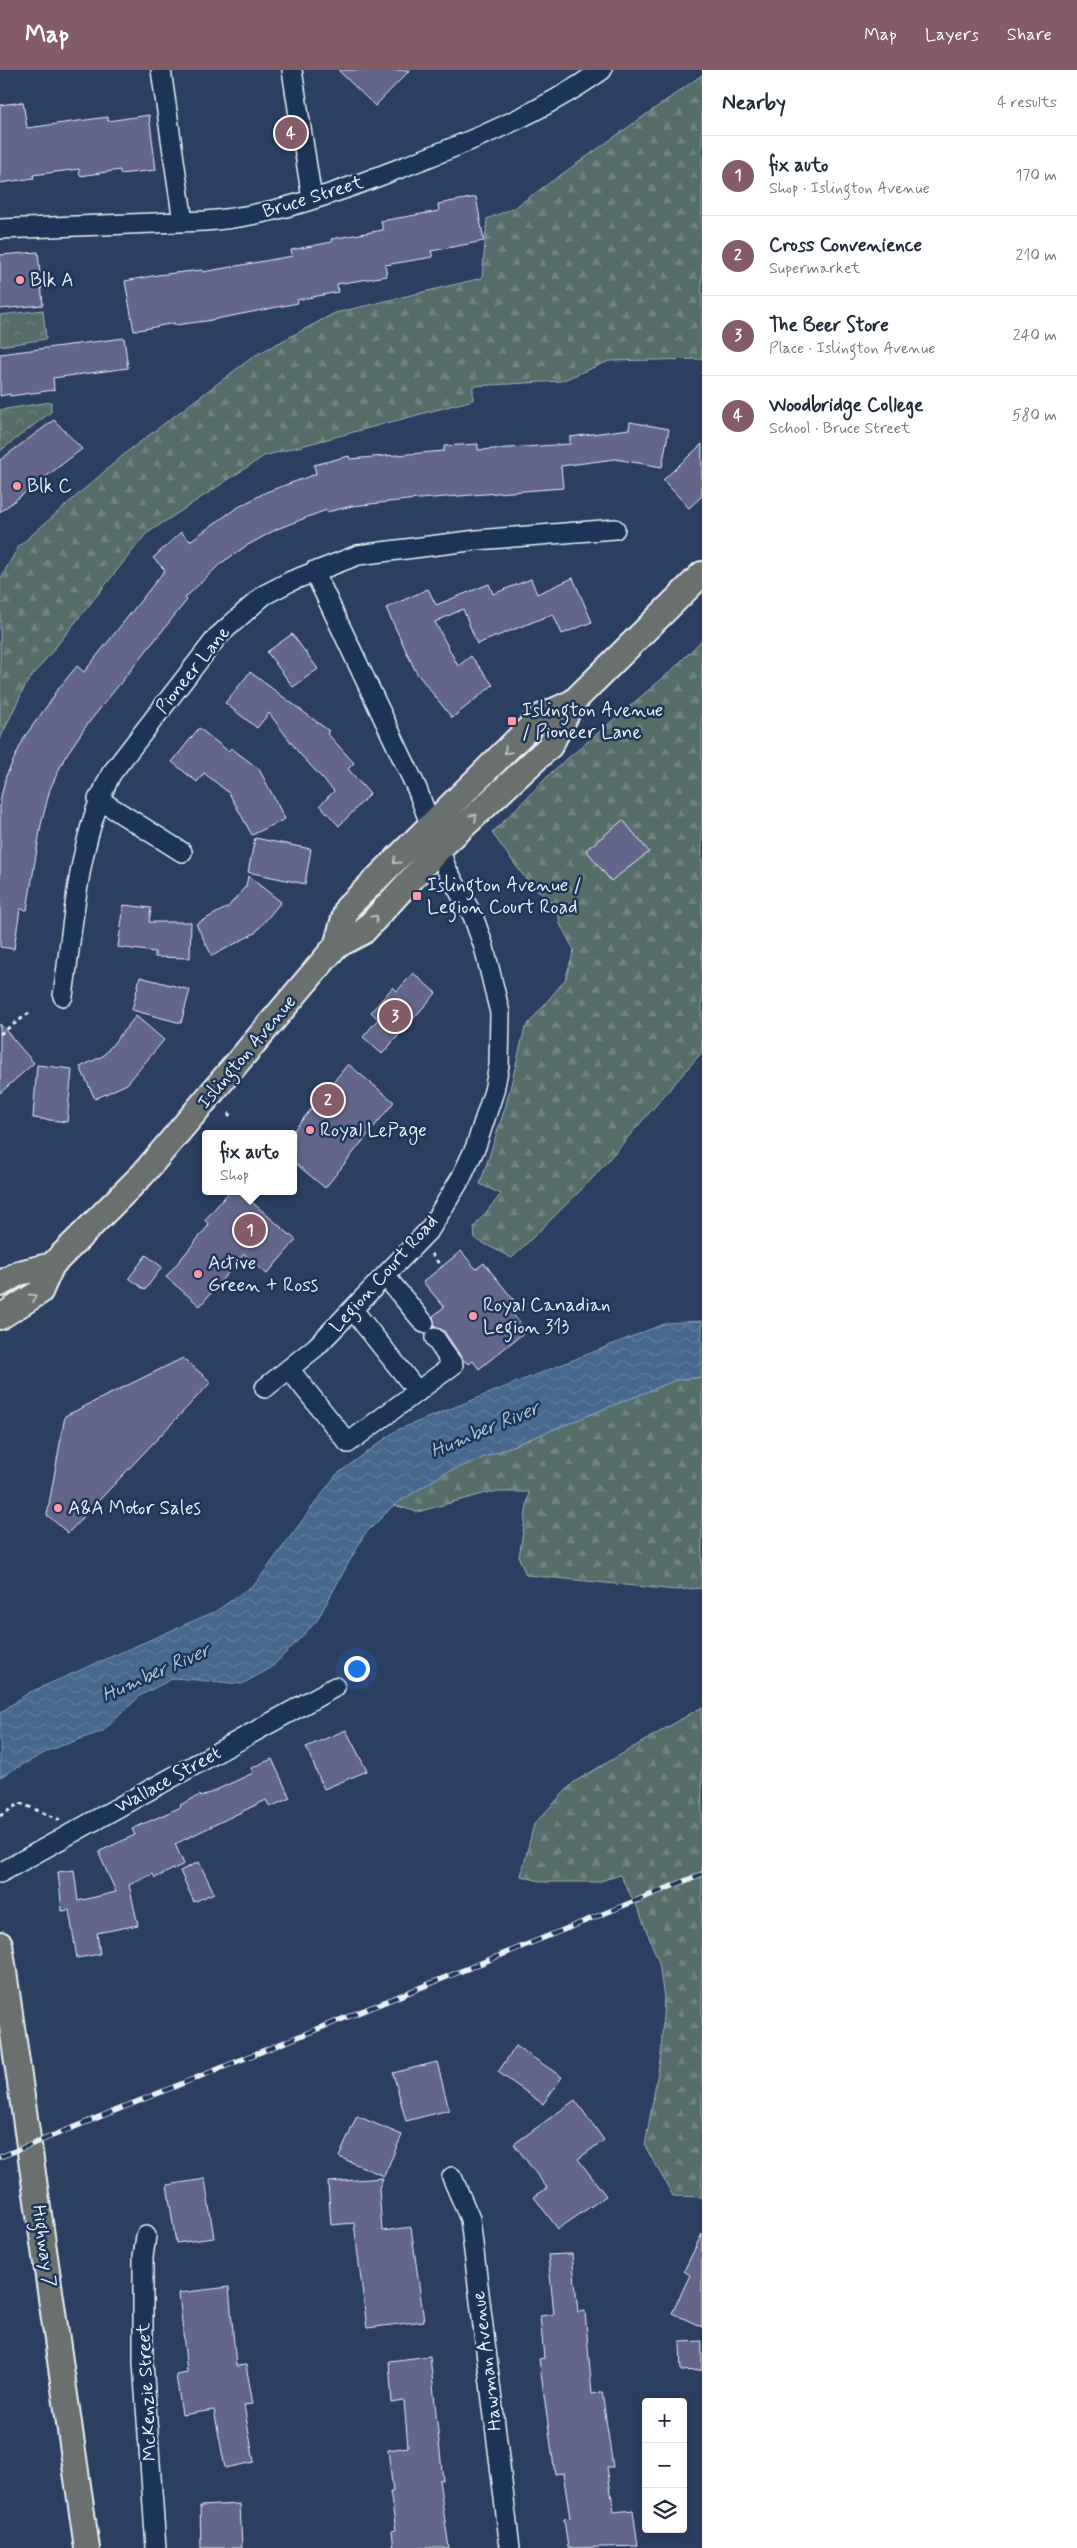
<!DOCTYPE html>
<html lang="en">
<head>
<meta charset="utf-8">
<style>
  :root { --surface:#fff; --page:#f6f6f7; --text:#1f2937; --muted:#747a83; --line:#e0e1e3; --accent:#845c67 }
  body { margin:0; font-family:Mynerve,sans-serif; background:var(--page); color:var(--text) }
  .controls { position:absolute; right:15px; bottom:15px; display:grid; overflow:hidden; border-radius:5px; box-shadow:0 2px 12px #0003 }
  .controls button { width:45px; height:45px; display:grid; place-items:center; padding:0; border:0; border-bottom:1px solid var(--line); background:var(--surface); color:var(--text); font:25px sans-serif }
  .you { position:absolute; left:356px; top:1598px; width:18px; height:18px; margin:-12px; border:4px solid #fff; border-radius:50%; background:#1a73e8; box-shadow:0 0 0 8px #1a73e833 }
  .badge { display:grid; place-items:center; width:32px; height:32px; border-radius:50%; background:var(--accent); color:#fff; font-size:16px; font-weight:700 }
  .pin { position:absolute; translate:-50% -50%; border:2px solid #fff; box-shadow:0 1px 5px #0006 }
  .popup { position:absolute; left:202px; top:1060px; width:95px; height:65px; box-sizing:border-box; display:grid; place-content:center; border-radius:5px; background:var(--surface); filter:drop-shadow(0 1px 4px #0005); font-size:16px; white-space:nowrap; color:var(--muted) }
  .popup b { font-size:19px; color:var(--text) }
  .popup::after { content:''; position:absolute; left:50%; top:100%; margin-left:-10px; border:10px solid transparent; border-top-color:var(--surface) }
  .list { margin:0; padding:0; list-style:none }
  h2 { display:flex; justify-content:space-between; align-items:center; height:65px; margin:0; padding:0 20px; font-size:21px }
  h2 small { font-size:16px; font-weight:400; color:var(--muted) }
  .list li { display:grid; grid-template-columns:32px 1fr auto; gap:15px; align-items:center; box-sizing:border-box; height:80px; padding:0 20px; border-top:1px solid var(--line) }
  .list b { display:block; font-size:19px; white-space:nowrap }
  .list p { margin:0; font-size:16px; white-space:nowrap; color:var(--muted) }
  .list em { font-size:16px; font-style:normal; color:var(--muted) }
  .icon { flex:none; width:28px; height:28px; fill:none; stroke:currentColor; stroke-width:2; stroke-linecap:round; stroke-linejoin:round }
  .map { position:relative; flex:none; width:702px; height:2478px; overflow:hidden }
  header { display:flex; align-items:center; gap:30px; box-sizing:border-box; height:70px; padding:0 25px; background:var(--accent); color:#fff }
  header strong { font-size:24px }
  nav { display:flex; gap:28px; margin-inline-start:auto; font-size:18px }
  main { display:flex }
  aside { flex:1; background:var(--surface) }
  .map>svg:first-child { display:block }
</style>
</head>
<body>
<header>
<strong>Map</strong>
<nav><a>Map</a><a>Layers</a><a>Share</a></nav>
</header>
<main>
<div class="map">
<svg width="702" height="2478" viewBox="0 0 702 2478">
  <defs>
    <pattern id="forest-firs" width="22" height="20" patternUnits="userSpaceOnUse" patternTransform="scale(1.25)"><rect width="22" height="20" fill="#576e6a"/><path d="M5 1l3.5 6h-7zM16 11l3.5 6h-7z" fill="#6f8380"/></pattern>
    <pattern id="park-crowns" width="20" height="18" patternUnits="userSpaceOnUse" patternTransform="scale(1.25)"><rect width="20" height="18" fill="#576e6a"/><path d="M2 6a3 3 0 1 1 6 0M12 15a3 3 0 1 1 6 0" fill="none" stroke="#6f8380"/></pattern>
    <pattern id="water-waves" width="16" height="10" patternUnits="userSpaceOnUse" patternTransform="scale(1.25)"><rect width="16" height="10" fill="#49688e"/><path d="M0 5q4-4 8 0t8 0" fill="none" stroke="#637e9f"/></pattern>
  </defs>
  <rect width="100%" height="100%" fill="#2b3f61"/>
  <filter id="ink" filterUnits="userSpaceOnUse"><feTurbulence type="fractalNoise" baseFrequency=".02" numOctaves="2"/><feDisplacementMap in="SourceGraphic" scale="10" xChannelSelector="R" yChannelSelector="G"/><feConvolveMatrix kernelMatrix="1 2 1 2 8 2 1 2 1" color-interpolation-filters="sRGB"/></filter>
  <g filter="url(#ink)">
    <!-- forest -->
    <path fill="url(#forest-firs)" stroke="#a0b0b1" d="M702,5V289L609,291L561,311L473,316V330L264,386L146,464L26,614L0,669V509L19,476L128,381L254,286L335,243L482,208L487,149L514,138Z
      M702,570V982L591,1110L512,1188L475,1169L474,1157L501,1124L480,1114L506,1035L525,958L565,910L574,880L560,854L558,839L525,808L492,763L554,700L669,603Z
      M702,1307V1518L675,1520L526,1505L519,1488L529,1422H490L417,1442L394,1435L445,1403L676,1310Z
      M702,1637V2127L673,2126L645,2076L661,1984L664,1928L659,1893L639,1841L620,1805L597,1812H543L521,1806L534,1754L574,1712Z"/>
    <!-- park -->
    <path fill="url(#park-crowns)" stroke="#a0b0b1" d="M43,240L46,269L0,276V245Z
      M51,332V342L0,381V340Z"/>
    <!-- water -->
    <path fill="url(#water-waves)" stroke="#899fb8" d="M702,1251V1307L676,1310L445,1403L394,1435L364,1465L316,1552L271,1598L242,1614L174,1608L141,1625L103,1661L50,1680L0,1707V1643L28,1623L216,1541L256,1513L336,1405L397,1360L666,1253Z"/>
    <!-- building -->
    <path fill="#64668a" stroke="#e8f1f8" d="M338,0H410L375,36Z
      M23,32L27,58L108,47V51L149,45L156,100L120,104V100L80,106L79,99L33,105L34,108L0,113V35Z
      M476,127L484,171L431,181L433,187L385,195L387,206L337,214L338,222L297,230L298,233L206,251L175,255L174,253L134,261L125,211L157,205L202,200L203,202L292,186L291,180L332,172L331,169L383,160L381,151L439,141L438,134Z
      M38,182L43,235L0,239V185Z
      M124,268L128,298L53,308L54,320L10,326V324L0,326V284Z
      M54,350L82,379L0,442V390Z
      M630,352L669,359L662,397L615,389L561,396L563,418L407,430L352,436L327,442L326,440L277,459L246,476L220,494L185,528L187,530L86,656L65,687L50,719L41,755L27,840L20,839L14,879L0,877V731L6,706L25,666L55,625L54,624L77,596L84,602L165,500L153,488L181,462L190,471L235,439L266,422L316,404L314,395L349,386L350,389L444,381V376L478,374V380L570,374V367L629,359Z
      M702,374V426L689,438L663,410Z
      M573,508L592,552L562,564L553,544L477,574L463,539L435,552L458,596L471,586L493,615L452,648L416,602L386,538L428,519L436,535L489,514L493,524L531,509L537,524Z
      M292,564L318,599L293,617L267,582Z
      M250,602L329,661L327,663L354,693L348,699L370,724L339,756L320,735L334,721L299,683L269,643L257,658L225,633Z
      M199,658L228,681L231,678L259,699L285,749L252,765L229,723L204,703L197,712L172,692Z
      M623,750L649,782L611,811L586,780Z
      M255,768L311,779L305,814L248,802Z
      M248,806L281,832L255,863L212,886L196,854L228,837L246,816Z
      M124,835L151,838L149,852H191L190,888L155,887V882L118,877Z
      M413,903L436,923L382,984L363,967L378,949L371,942L393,917L397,921Z
      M140,907L190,920L181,953L132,940Z
      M136,946L164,970L127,1014L95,1029L80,997L103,986Z
      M0,954L34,993L0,1023Z
      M348,994L394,1032L325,1118L294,1092V1060Z
      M37,995L72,999L67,1052L33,1048Z
      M230,1121H239L296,1170L267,1204L244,1184L200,1236L166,1207L209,1155L205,1150Z
      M461,1181L476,1199L484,1193L516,1233L509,1239L526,1261L479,1299L473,1291L469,1294L464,1291L444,1261L435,1257L433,1246L444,1237L423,1212Z
      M146,1185L162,1197L145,1220L129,1208Z
      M183,1288L211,1312L68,1463L47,1445L65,1346Z
      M346,1660L367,1701L324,1719L306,1677Z
      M272,1689L290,1728L270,1737L266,1730L175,1774L184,1794L155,1808L153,1804L129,1815L138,1855L97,1863L100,1884L77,1888L69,1840L62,1841L58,1802L74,1800L78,1831L116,1822L100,1786V1781L135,1765L132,1759L181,1737L180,1735L200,1725L201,1727L253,1703L251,1698Z
      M199,1792L214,1823L194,1832L180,1801Z
      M516,1976L562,2007L543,2034L498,2002Z
      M437,1992L449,2040L406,2051L393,2003Z
      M575,2030L604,2070L578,2089L606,2126L558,2159L534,2127L547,2118L514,2074Z
      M357,2046L402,2065L384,2106L339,2087Z
      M383,2108L379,2118L382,2161L411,2157L424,2251L367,2258L354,2153L331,2155L328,2112Z
      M205,2109L214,2168L176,2173L167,2115Z
      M702,2164V2257L672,2243L690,2205L684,2201Z
      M566,2184H572L578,2242L585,2241L592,2324L602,2322L613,2397H607L614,2442L633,2440L638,2476L568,2478L564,2449L570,2448L563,2403L555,2404L539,2289L544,2288L540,2246L554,2244L548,2185Z
      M229,2217L236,2296L246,2295L253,2334L244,2335L254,2392L225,2398L214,2340L182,2345L176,2305L187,2303L179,2223Z
      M702,2271V2300L681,2301L680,2272Z
      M430,2286L443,2410H439L449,2478H394L392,2461L396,2460L390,2422H393L388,2380L408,2377L404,2331L392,2333L389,2291Z
      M240,2434L242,2478H201L200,2436Z"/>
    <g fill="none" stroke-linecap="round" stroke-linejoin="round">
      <defs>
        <path id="minor" d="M161,0L183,152
          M292,0L312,129
          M0,159L205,151C273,146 336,123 398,99C469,72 540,44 602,0
          M98,729L182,782
          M63,926C74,851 77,772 111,704L217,567L264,525L291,511L358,485L477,470L615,459
          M386,1207L424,1253
          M353,1240L418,1322
          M289,1299L348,1373L453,1295L435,1268
          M265,1318L316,1277L430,1159L461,1108L476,1076L494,1021L499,995L500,943L484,877L473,846L447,800L417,719L314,501
          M0,1803L335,1617
          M452,2107L470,2149L510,2478
          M146,2166L143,2187V2293L156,2478"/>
        <path id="major" d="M336,876L347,838L540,647L573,632
          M0,1214L19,1203L52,1195
          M0,1247L40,1222L52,1195L143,1104L336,876L363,862L438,780L550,676L573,632L702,504
          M0,1874L87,2478"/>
      </defs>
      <!-- minor casing -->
      <use href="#minor" stroke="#e8f1f8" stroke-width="22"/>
      <!-- major casing -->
      <use href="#major" stroke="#e8f1f8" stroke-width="28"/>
      <!-- path -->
      <path stroke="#e8f1f8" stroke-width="3" stroke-dasharray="4 4" stroke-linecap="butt" d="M0,964L32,941
        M228,1046L232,1041
        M431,1184L442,1197
        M0,1746L20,1733L60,1750"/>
      <!-- minor -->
      <use href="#minor" stroke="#1d3557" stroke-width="19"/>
      <!-- major -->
      <use href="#major" stroke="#6a706d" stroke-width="24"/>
      <defs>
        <path id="rail" d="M0,2087L702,1804"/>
      </defs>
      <!-- rail casing -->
      <use href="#rail" stroke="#e8f1f8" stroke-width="5.5"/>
      <!-- rail -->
      <use href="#rail" stroke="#1d3557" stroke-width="4" stroke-dasharray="11" stroke-linecap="butt"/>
    </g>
    <!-- one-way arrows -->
    <defs><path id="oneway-chevron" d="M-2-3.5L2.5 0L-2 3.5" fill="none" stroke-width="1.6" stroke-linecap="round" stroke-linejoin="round" transform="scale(1.25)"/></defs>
    <g stroke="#b6bdc0">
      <use href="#oneway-chevron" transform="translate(507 681) rotate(135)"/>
      <use href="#oneway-chevron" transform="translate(474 747) rotate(-43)"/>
      <use href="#oneway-chevron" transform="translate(396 791) rotate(136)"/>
      <use href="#oneway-chevron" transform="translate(375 848) rotate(-47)"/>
      <use href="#oneway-chevron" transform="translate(33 1227) rotate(-32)"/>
    </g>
  </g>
  <!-- markers -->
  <g fill="#ff9aa2" stroke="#1d3557" stroke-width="2">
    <circle cx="20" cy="210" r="5"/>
    <circle cx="17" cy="416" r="5"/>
    <rect x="507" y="646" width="10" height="10" rx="2.5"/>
    <rect x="412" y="821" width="10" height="10" rx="2.5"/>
    <circle cx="310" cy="1060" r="5"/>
    <circle cx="198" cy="1204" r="5"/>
    <circle cx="473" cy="1246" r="5"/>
    <circle cx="58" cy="1438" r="5"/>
  </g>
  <g text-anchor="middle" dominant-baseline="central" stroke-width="5" stroke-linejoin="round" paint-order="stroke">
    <!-- street labels -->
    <g font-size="19" fill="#e8f1f8" stroke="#1d3557">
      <text transform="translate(313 127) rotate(-17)">Bruce Street</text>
      <text transform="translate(193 600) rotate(-51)">Pioneer Lane</text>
      <text transform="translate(247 982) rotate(-50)">Islington Avenue</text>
      <text transform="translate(384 1204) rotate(-48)">Legion Court Road</text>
      <text transform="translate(168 1710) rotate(-29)">Wallace Street</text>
      <text transform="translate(44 2176) rotate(82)">Highway 7</text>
      <text transform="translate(487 2291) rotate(-97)">Hawman Avenue</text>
      <text transform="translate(147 2322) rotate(-93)">McKenzie Street</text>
    </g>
    <!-- poi labels -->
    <g font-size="19" fill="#e8f1f8" stroke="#1d3557" text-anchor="start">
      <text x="30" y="210">Blk A</text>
      <text x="27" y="416">Blk C</text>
      <text x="522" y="640">Islington Avenue<tspan x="522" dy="22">/ Pioneer Lane</tspan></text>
      <text x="427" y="815">Islington Avenue /<tspan x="427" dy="22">Legion Court Road</tspan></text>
      <text x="320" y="1060">Royal LePage</text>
      <text x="208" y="1193">Active<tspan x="208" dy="22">Green + Ross</tspan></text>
      <text x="483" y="1235">Royal Canadian<tspan x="483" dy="22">Legion 313</tspan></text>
      <text x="68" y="1438">A&amp;A Motor Sales</text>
    </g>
    <!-- water labels -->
    <g font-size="20" font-style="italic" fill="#b0c1d3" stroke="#1d3557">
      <text transform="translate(485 1360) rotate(-23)">Humber River</text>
      <text transform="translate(156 1603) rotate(-24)">Humber River</text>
    </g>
  </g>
</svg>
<div class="controls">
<button>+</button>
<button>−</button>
<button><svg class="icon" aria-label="layers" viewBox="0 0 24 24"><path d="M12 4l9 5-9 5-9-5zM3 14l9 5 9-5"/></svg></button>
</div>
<div class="you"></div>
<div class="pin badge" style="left:250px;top:1160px">1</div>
<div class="popup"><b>fix auto</b>Shop</div>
<div class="pin badge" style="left:328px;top:1030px">2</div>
<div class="pin badge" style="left:395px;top:946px">3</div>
<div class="pin badge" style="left:291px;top:63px">4</div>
</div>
<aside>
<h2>Nearby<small>4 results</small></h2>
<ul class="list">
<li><span class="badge">1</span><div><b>fix auto</b><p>Shop · Islington Avenue</p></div><em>170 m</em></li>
<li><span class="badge">2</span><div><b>Cross Convenience</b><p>Supermarket</p></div><em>210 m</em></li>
<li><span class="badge">3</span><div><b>The Beer Store</b><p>Place · Islington Avenue</p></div><em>240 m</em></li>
<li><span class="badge">4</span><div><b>Woodbridge College</b><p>School · Bruce Street</p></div><em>580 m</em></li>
</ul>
</aside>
</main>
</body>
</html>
